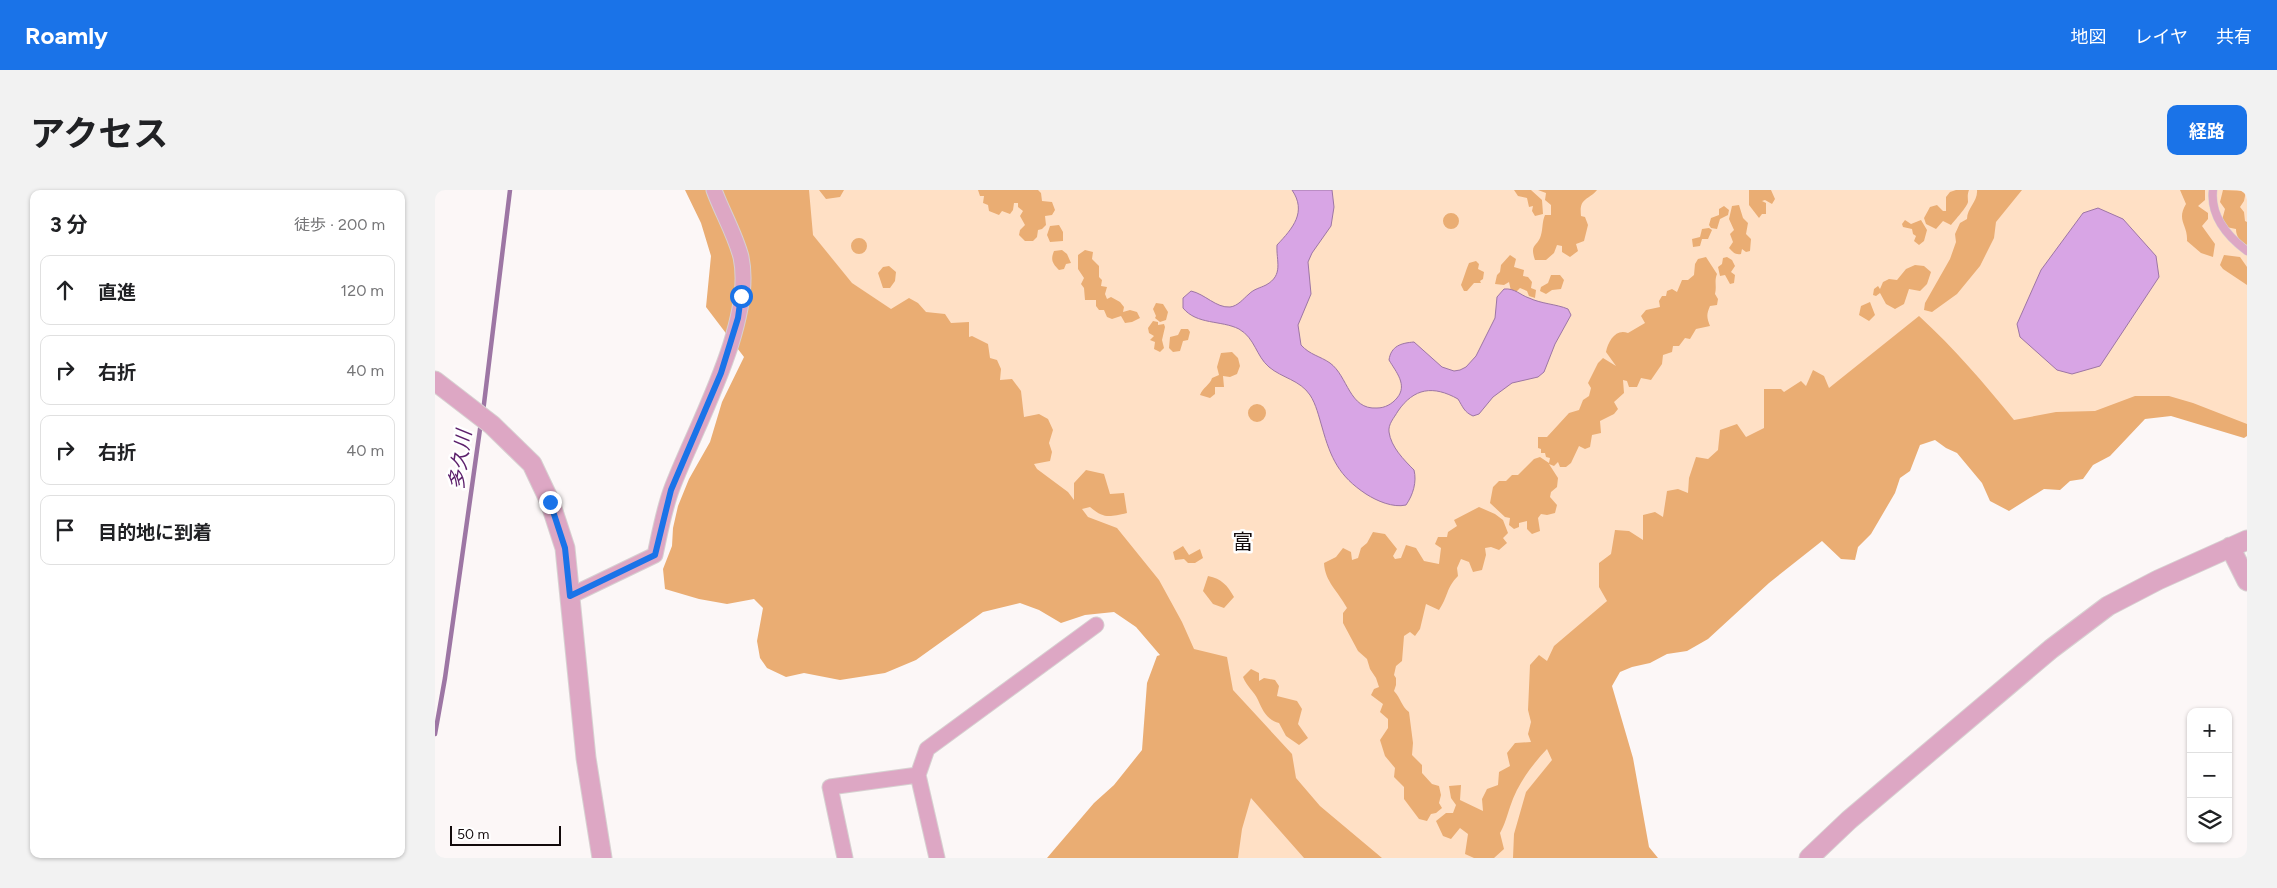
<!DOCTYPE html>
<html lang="ja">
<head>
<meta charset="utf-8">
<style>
  :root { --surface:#fff; --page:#f2f2f2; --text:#202124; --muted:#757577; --line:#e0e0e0; --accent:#1a73e8 }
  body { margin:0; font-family:Figtree,"Noto Sans JP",sans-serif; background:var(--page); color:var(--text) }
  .controls { position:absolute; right:15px; bottom:15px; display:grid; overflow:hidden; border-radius:10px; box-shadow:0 1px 4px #0004 }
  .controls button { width:45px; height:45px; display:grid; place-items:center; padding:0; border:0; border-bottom:1px solid var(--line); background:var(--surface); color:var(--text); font:25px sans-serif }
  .scale { position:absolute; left:15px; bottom:12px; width:111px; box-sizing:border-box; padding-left:5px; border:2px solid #120a0b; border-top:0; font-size:14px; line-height:18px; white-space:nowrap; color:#120a0b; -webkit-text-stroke:4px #fff; paint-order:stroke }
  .stop { position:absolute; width:15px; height:15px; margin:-11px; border:4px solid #1a73e8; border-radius:50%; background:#fff }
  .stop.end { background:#1a73e8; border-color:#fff; box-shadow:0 1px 5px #0008 }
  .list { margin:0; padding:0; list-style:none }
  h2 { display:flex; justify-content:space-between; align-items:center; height:65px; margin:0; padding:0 20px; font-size:21px }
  h2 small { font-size:16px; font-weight:400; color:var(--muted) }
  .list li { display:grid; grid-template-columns:32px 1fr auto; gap:15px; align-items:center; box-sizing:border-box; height:70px; margin:0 10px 10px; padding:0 10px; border:1px solid var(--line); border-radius:10px }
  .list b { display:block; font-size:19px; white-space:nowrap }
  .list em { font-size:16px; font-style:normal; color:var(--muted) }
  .icon { flex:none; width:28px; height:28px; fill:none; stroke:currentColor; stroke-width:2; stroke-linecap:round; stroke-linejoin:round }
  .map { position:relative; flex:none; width:1812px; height:668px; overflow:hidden; border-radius:10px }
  header { display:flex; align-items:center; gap:30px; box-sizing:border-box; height:70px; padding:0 25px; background:var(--accent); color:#fff }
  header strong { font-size:24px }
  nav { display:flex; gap:28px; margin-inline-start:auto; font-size:18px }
  .intro { display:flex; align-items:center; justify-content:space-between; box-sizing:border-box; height:120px; padding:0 30px }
  h1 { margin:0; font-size:35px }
  .button { padding:12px 22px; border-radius:10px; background:var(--accent); color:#fff; font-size:18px; font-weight:700 }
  main { display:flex; gap:30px; padding:0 30px }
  aside { flex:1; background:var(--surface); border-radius:10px; box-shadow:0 1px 4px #0004 }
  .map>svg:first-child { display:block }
</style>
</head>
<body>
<header>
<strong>Roamly</strong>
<nav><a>地図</a><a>レイヤ</a><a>共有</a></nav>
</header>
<div class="intro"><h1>アクセス</h1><a class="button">経路</a></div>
<main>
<aside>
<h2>3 分<small>徒歩 · 200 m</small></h2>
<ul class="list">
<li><svg class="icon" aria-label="ahead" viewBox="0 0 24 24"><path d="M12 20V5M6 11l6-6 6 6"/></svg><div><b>直進</b></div><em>120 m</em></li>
<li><svg class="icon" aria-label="right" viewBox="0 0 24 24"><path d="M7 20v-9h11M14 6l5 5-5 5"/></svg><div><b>右折</b></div><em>40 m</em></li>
<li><svg class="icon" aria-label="right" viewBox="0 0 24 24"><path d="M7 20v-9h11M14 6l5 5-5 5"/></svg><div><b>右折</b></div><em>40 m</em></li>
<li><svg class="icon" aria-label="arrive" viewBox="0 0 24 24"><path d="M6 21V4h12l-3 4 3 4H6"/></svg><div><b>目的地に到着</b></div></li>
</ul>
</aside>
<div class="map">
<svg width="1812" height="668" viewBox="0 0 1812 668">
  <rect width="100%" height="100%" fill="#fcf7f7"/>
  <!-- green -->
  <path fill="#ffe0c5" d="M352,0H1812V243L1710,214L1584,292L1481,201L1140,480L1191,668H762L772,505L364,52Z"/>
  <!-- forest -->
  <path fill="#eaad73" d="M250,0H374L378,45L417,93L456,119L474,108L483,113L491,122L510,124L516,133L534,132V147L537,146L553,154L555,168L562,170L566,179L565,190L577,189L586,201L589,227L604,224L613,229L618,240L614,253L617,262L615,271L599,274L602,279L633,302L639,310V293L651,280L669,284L675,304L689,303L692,323C674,327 669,329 655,317L647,319L653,327L682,338L724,390L747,432L759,459L792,467L798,500L857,564L861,588L885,616L947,668H869L816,608L807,639L803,668H612L659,613L679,595L707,560L712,493L722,466L725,465L701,437L679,422L650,425L626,433L604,420L585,413L548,422L481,470L450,483L405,490L369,483L351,487L332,478L325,468L322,451L328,418L319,409L292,414L264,409L230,399L228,379L237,356L238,338L243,316L254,289L275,252L287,212L309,167L271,117L276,66L266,33Z
    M384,0H409L405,7L391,9Z
    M543,0H603L606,3L607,11L617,12L620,20L617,25L610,26L611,35L607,39L603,40L602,47L598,51H590L584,45L585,40L590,35L585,26L588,21L583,17V13H579L578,20L575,24L567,21L564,25L554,21L553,15L548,13L549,6H545Z
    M1079,0H1096L1107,10L1108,24L1100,26L1097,21L1098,16L1094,17L1092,8L1083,6Z
    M1103,0H1162C1153,11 1144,7 1146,26L1150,27L1153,35L1149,51L1141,54L1143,61L1135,67L1127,62V56L1122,55L1119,63L1111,70H1100C1094,53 1103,57 1106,45C1108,38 1107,32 1110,25H1116V15L1110,10L1111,3Z
    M1314,0H1336L1340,9L1337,14L1330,10L1327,11L1331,13V24H1327L1324,28L1314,15Z
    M1521,0H1534C1532,5 1533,8 1533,12C1532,17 1520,30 1516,35L1508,31L1501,39L1491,34L1489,28L1495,17L1502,15L1508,21H1511V7L1515,2Z
    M1542,0H1587L1561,32L1559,48L1545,76L1522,104L1497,122L1489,120L1490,113L1515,69L1521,52L1520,44L1525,33L1532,29C1532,18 1543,11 1542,0Z
    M1745,0H1770V10L1763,16L1773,23V29L1767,36L1780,54L1778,67L1766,63L1752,51C1753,34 1741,31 1751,14Z
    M1788,0L1811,1L1809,11L1805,17L1809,22L1810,31L1812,32V55C1805,51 1801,47 1801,39L1791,37L1787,30L1790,19L1785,12Z
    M1304,15L1308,28L1313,33L1311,44L1316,49L1315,61L1311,62L1307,59L1306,64C1300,65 1298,62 1294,58L1298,52L1295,44L1299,40L1294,29L1297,16Z
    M1289,16L1294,20L1293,25L1285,29L1282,39L1276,38L1274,35L1276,28L1284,25V19Z
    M1008 31a8 8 0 1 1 16 0a8 8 0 1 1-16 0Z
    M1470,30L1476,34L1486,30L1492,40L1489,51L1484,55L1479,51L1481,46L1478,44L1477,39L1468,37L1467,34Z
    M624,35L628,42V51L615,52L612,45L615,36Z
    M1274,38L1277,40L1273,49H1267L1265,56L1258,57L1257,49L1265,47L1267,39Z
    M416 56a8 8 0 1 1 16 0a8 8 0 1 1-16 0Z
    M627,60L632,64L636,73L631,74L629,79L624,80C618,74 615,70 619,61Z
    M650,60L658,62L657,69L664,76V87L667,90L666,96L672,97L670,104L672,109L676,107L685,112L689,117L688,122L695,120L702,122L705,128L697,132L690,133L686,126L677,129L672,127L669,120H664L661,116V110H650L649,98L646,94L649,88L643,79V65Z
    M1075,65L1081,69L1079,77L1089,80L1088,86L1093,87L1097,92L1096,98L1101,100L1100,108L1094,106L1092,101L1085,98L1080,103L1076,101L1074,92L1069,95L1060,94L1062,85L1065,82L1066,75Z
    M1789,65L1805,67L1812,77V95L1788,79L1785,75Z
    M1271,67L1282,84C1279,91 1282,96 1280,104L1283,109L1282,115L1275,116C1271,125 1272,128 1275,136L1261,139L1255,149L1250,148L1244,156H1238L1237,162L1228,165L1227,174L1216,190L1206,188L1202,197H1194L1192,191L1188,190L1189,203L1179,212L1183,219L1179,224L1165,231L1166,243L1157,245L1155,257L1150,259L1144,256L1136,273L1131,277H1125L1123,272L1119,276L1114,274L1123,288L1122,297L1116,302L1115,307L1122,315L1120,323L1112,325L1106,324L1103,328L1105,341L1097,344L1092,339V331L1084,333V337L1079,339L1074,335L1075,328L1070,327L1055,313L1058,297L1064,291H1071L1077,285H1083L1099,269L1105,267L1114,273L1115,268L1111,267L1110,263H1106V259L1103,258V247H1112L1134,223L1144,220L1148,210L1154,206L1156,198L1153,193L1163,173L1168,168L1181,176L1171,162C1173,151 1181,138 1193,143L1210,133L1206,126L1211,120L1225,117L1224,111L1227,106H1231L1232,101L1237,99L1242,102L1247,90H1253L1259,85L1260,74L1263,69Z
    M1292,67L1297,70L1300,76L1296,82L1300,85L1299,93L1295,94L1290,85L1285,86L1283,77L1287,74L1288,68Z
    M1041,71L1044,74L1043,79L1049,82L1048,89L1045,91L1046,93H1039L1032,101H1029L1026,95C1029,87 1031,80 1034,73Z
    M1480,75L1489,76L1496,82L1492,94L1485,101L1474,99L1469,114L1460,119L1451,114L1445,103L1441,106L1438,105L1439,99L1443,96L1445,99L1448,92L1454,89L1462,90L1471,79Z
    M454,76L461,82L460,91L455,98H448L443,83L448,77Z
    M1116,85H1125L1129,90L1126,99L1117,100L1111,104L1105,101L1106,97L1113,93Z
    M1435,112L1440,125L1434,131L1424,125L1426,116Z
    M721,113L728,114L733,122L731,130L725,132L720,128L721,126L718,119Z
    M1484,126C1519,158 1549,193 1579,230L1621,222L1660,221L1700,206H1734L1758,213L1812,234V246L1809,248L1736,226L1710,229L1675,266L1658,275L1648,289L1635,291L1625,300L1609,299L1574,321L1555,311L1547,293L1522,263L1511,258L1500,250L1485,255L1475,281L1465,288L1460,303L1436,344L1423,357L1420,370L1406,369L1387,351L1334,393L1273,449L1252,461L1232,464L1215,473L1197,477L1185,482L1177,496L1198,568L1214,657L1223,668H1078L1079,644L1091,602L1117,570L1112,559C1096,576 1082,595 1075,617C1072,626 1070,634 1065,643L1069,659L1059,668H1039L1030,664L1033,644L1025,638L1016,649L1008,646L1001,631L1011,623H1018L1021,615L1016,608L1014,596L1026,595L1025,610L1048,621L1047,609L1052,599L1063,595L1064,582L1075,576L1072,563L1080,553L1096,552L1093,544L1096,532L1093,520L1095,475L1104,465L1112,471L1119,456L1172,411L1164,397V373L1176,364L1180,340L1194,341L1208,350V325L1220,322L1228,327L1232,301L1243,299L1253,303L1254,288L1261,267L1273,269L1283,260L1285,240L1302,234L1311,247L1329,238V199H1346L1349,202L1366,191L1371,196L1378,180L1389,186L1394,198Z
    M718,131L723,132V135L729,134L730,137L727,150L729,158L725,162L719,159L720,152L715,150L719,146L714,143L713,138Z
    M746,139H753L755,142L753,150L748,151L745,161L738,162L734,158L735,147L743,145Z
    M797,162L803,168L805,176L802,184L795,187L788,186L789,197H780V204L775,208L765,205C768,197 775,195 777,188L784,185L782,177L786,163Z
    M813 223a9 9 0 1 1 18 0a9 9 0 1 1-18 0Z
    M1044,317L1060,324L1068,330L1073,343L1068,348L1072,353L1064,360L1056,357L1050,358L1051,365L1047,380L1038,382L1034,372L1026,369L1022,378L1023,386C1011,398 1013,407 1004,420L991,414L985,439L980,446L975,442L969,446L967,471L961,476L959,485L961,488V495L959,501C966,508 966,516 974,522L978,553L977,565L987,575V583L997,594L1004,596L1006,605L1004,613L1007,618L1001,623L996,624L992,631L984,629L969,609V597L959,587L960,578L950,566L945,550L953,538V529L945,522L948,514L936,505L939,499L944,497L941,488L935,479L932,469L923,461L908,433V423L912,418C903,401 890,392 889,373L901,367L908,358L916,362L917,370L923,368L926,358L932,353L938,342L950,344L962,359L958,366L960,369L966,368L971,355L981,358L989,371L1004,374L1006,358L1000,354L1003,347H1012L1013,342L1022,336L1019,330Z
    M748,356L754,365L765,359L768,368L760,373H753L749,369L740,370L738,362Z
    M773,386C787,389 792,395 799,407L789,418L778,414L768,401Z
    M816,479L824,483V491L829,488L840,490L844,496L842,506L862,511L867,519L863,534L873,548L864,555L851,546L844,533C832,530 828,521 823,510C819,501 812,497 808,487Z"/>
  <!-- water -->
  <path fill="#d8a5e5" stroke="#9d76a4" d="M857,0H897L899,17L896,36L877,63L873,72L876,104L863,135L866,155C875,165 885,166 895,173C913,186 914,220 942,218C950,218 957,214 962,208C973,195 961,182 954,170C956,156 966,153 979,152L1007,177L1019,181L1025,180L1031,177L1041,166L1060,128L1062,107L1069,99C1080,98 1085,105 1094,108C1107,114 1121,114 1133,119L1136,125L1120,154L1109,182L1103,187L1077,193L1058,207L1044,224L1038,226C1029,222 1028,217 1023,209C998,195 979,198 963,221C959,228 953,234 954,242C956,257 969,270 979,280C982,292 978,305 971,315C958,318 942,311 931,304C904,286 896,269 887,237C884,227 881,214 875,205C865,190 847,188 834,177C821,166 820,148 804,139C786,130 762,135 748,118V108L756,101C770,104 781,118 795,117C803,116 808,109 814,104C819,99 825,98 831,95C849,85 841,71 842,55C858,38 872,22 857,0Z
    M1663,18L1688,29L1721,66L1724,87L1665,176L1637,184L1622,180L1585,147L1582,134L1606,80L1648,23Z"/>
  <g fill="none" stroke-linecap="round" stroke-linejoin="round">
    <!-- stream -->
    <path stroke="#9d76a4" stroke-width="4.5" d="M48,222L75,0
      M0,544L10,488L46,232"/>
    <defs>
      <path id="service" d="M1778,0C1775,26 1792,46 1812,61"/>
      <path id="minor" d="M135,406L220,365C225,342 229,319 237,298C260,237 320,132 306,67C300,44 287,22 279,0
        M483,585L492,559L661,435
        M410,668L395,597L483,585L502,668"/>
      <path id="tertiary" d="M0,191L57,235L97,274L115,312L130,358L151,568L167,668
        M1795,357L1812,391
        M1374,668L1414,630L1616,459L1673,416L1723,390L1812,350"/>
    </defs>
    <!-- service casing -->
    <use href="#service" stroke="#d7d1d1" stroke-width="9"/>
    <!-- minor casing -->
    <use href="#minor" stroke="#d7d1d1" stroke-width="17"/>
    <!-- tertiary casing -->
    <use href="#tertiary" stroke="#d7d1d1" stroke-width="21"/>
    <!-- service -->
    <use href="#service" stroke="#dda7c4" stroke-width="8"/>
    <!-- minor -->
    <use href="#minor" stroke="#dda7c4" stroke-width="15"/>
    <!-- tertiary -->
    <use href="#tertiary" stroke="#dda7c4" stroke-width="19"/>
  </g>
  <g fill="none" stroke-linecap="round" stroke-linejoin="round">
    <!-- route -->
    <path stroke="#1a73e8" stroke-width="6" d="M115,312L130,358L135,406L220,365L236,300L286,183L303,128L306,106"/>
  </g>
  <g text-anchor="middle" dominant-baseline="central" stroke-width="5" stroke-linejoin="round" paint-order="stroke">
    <!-- water labels -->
    <g font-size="20" font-style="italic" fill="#5d216c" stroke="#fff">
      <text transform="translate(25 270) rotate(-82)">多久川</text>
    </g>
    <!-- quarter labels -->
    <g font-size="21" fill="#120a0b" stroke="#fff">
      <text x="808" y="351">富</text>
    </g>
  </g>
</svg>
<div class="controls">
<button>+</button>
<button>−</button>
<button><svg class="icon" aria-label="layers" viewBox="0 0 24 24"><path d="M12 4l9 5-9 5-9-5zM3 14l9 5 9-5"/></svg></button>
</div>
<div class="scale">50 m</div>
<div class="stop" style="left:306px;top:106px"></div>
<div class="stop end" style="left:115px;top:312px"></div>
</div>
</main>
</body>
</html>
